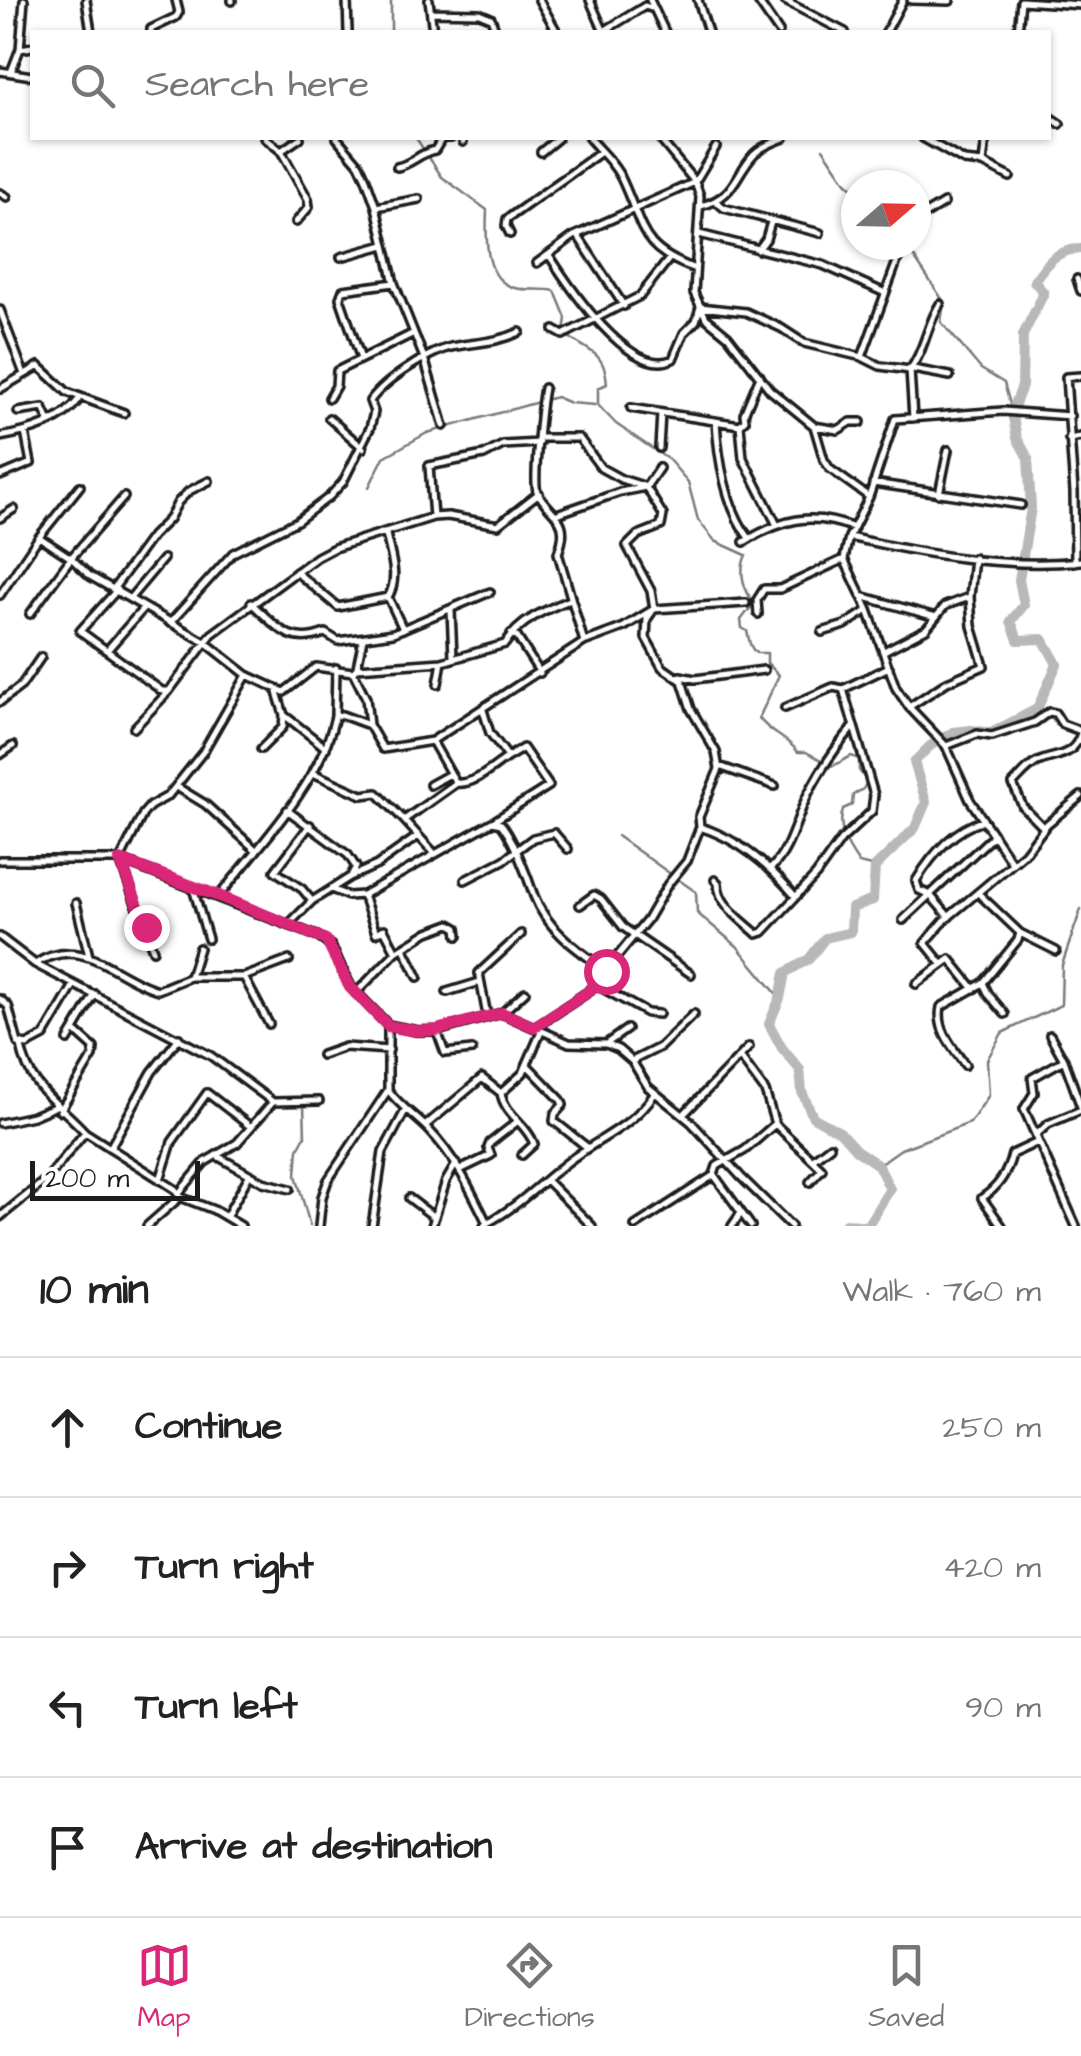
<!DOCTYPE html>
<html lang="en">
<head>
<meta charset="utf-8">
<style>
  :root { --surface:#fff; --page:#f2f2f2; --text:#222; --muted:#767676; --line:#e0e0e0; --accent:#db2777 }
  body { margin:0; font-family:"Architects Daughter",sans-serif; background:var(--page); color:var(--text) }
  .compass { position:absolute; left:841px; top:170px; width:90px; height:90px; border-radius:50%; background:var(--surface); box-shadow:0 2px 8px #0004; rotate:70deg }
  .scale { position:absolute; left:30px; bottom:25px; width:170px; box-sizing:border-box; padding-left:10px; border:5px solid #1c1c1c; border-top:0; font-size:28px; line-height:35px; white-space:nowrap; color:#1c1c1c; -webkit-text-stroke:8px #fff; paint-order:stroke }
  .stop { position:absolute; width:30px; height:30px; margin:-22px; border:8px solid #db2777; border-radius:50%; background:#fff }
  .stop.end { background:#db2777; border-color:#fff; box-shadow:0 2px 10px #0008 }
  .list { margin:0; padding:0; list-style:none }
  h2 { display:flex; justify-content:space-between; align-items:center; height:130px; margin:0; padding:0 40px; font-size:42px }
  h2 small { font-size:32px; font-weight:400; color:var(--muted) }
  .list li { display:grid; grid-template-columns:65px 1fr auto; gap:30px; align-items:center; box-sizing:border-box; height:140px; padding:0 40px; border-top:2px solid var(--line) }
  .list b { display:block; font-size:38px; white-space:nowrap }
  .list em { font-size:32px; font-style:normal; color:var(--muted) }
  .icon { flex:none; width:55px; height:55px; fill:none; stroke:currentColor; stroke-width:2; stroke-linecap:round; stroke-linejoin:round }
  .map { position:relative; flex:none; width:1081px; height:1226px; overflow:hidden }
  .search { position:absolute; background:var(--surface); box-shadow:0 2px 8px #0004; left:30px; right:30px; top:30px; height:110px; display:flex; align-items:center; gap:25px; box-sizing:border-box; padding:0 35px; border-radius:0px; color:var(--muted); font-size:38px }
  .sheet { height:690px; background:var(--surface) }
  nav { display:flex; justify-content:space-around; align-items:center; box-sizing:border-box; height:140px; border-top:2px solid var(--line); background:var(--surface); font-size:28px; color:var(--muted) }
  nav a { display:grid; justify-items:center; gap:5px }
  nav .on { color:var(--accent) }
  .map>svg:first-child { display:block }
</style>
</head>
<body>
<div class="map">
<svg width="1081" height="1226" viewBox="0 0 1081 1226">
  <rect width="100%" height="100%" fill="#fff"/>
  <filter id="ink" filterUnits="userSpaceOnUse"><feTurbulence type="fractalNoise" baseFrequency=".01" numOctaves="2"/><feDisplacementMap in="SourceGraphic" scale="20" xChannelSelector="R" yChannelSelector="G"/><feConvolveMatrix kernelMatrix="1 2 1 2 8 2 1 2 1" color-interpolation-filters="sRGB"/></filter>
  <g filter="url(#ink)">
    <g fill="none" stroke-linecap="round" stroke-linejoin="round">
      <!-- stream -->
      <path stroke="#7a7a7a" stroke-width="2.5" d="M391,0V32
        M416,138L442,177L487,210C486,235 483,280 515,288C527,291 542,288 555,291L566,318L564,333C586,352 605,349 607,384L598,388V405L616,424L669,460L688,482L698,520L715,541L746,555C738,572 744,590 754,603L741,620L742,628L747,631C750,641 748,645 756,653H767V663L779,675L759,718C770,734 787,737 798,752H806L833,766L851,756L859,759V770L867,782L863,789L853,795L852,805L843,809C837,829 847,846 859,863L875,867
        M823,148L846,182L856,191
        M906,245L944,302L941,322L981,369L1004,383L1011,408
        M369,487L384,457L427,433L556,397L570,403L595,405
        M617,836L696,892L697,913L737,946L780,998
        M304,1106L305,1136L298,1149L296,1175L310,1226
        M878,1165L901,1149L970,1123L989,1095L987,1060L1002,1033L1061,1005L1062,965L1081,909"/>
      <!-- river -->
      <path stroke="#b8b8b8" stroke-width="10" d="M845,1226L846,1223L864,1226
        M867,1226L890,1189L878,1165L856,1150L840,1132L813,1117L802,1092L800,1070L782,1048L769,1024L780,998L785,973L809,959L825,938L851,932L852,908L873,900L875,867L915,828L926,802L914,762L930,746L953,732L971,730L991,733L1037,709L1057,664L1043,639L1018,640L1011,621L1024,605L1019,580L1031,508L1028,458L1017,438L1012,412L1022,386L1023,335L1044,293L1034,281C1047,262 1058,249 1081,249"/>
      <defs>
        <path id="street" d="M86,0L91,32
          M232,0V1
          M347,0L348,32
          M429,0L433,32
          M539,0L557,32
          M590,0L604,32
          M650,0L665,32
          M698,0L708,32
          M757,0L779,32
          M911,0L950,1
          M785,1L845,32
          M431,12L479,13L491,18L496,32
          M604,31L645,6L651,8
          M151,32V29L176,17L179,12L176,0
          M886,32L903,0
          M1018,32L1021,1L1081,5
          M20,49L32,47
          M0,71L32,76
          M11,72L20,49L24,0
          M1048,116L1060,124
          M265,138L281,151L300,138
          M337,138L359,164L366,179L376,207L394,283L424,358L444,426
          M463,138V142
          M589,138C600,151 616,165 623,182C645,230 639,248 695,269
          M659,138L695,182L700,196L694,293L706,318L728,336L770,390L814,426L824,460L830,469L869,497L849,537C923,554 1005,569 1081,561
          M923,138L964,161L983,163L986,138
          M281,151L308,199L309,207L296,222
          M541,152L558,138
          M983,163L1010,177
          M397,167C412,164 421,152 435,150L442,138H451
          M0,193L7,197
          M717,202L724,208L820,233
          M701,206C735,197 734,176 754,154C762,146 774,142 784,138
          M376,207L419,199
          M916,220L944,203
          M510,234L506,226L507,219L601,152
          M699,234L823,265L883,292
          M578,236L624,306
          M758,250L766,239L771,222
          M549,255C568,285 631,380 673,359L684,333L696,321L700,307L746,312L781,328L804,343L862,357L880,366L910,370C925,350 927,324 940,304
          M341,257L384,245
          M537,263L574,236L695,182L716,147
          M1077,279L1081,291
          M0,310L24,374
          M554,330L563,335L640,296L669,259
          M862,357L903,245
          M361,359L340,298L343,290L394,283
          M913,369L950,376
          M910,370L913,418
          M544,388C541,403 533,481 537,491C548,515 573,516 558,553L584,642
          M0,389L39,366L67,392L124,413
          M329,398L336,386L337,371L412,334
          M631,408L740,425L745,420L744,414L760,376
          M18,412L43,408L49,421
          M329,418L363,448
          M716,421C718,458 726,508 749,538
          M740,425L743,458L777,525
          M814,426L838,430L851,422H861
          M0,437C29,432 62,423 80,398
          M1069,439L1081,437
          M659,448L661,413
          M0,476L31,463L25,432
          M873,483L1021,505
          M939,494L948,450
          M869,497L895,419L1003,411L1070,416
          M557,514L620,492L646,487L659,468
          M433,517L429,466L484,455L503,445L539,443
          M0,518L14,509
          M386,534C390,554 400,578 388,597L403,629
          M39,537L71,558L90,576L205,642L247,675L284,692L316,667L353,672L357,668L442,662L505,644C519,621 546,609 570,600
          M849,537L844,559L868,610L896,688L909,707L946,746L970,800L1012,863
          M744,542C782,519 812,511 854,528
          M1075,562L1074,492L1066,377L1081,376
          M296,572L338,607L388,597
          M114,588L152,536L169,519L178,502L189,491L209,481
          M117,590L80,631L162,691H169
          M0,595L39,537L80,486
          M861,596L936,617L945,606L969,597
          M131,597L163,559
          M251,603C277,626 289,647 325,633L338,641L393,633L490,592
          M451,610L453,657
          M30,614L71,558L124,497
          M758,614L757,600L764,589H780L844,559
          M170,623L233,553L297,521L329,497L343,482L370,428L374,412L370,401C385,380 432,349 457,346C481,342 498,342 520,332
          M822,632L845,625L868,610
          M511,634L517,637L540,673
          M109,648L143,609
          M884,651L926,629L936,617
          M357,667L363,639
          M353,672L366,698L369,725L383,749L432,741L584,642L624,627L654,609L746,603
          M680,676L695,679L764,670
          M438,684L442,662
          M277,692L284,715L326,748
          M0,702L21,686L41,657
          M909,707L947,682L984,666L972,626L970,597L974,558
          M785,708L833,687L843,689L889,667
          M483,710L490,733L508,757L523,748L549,786L494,821
          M335,714L336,668
          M134,728L169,691L212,634L317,557L334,548L433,517L448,516L498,525L539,493
          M432,741L456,783
          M946,746L977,734L992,736L1035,722L1049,712L1055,713L1062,724L1081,731
          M261,749L283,727L284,715
          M0,755L13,746
          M719,766L775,786
          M313,773L362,795L377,793L404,820
          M430,785L450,774
          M177,787L205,804L256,850
          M287,810L348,855L356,867L352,874
          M310,825L275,871L302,889L312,901
          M700,827C739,839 769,865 795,896
          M1044,828L1023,807L1013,784C1021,776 1029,765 1040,761C1059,754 1074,756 1081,733
          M434,853L404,820L456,783C475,785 493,767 508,757
          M0,860H120L317,936L331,946L351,987L388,1025V1090C400,1106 415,1116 428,1129C455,1157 470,1188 487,1223L484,1226
          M770,869C791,851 796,817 809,792C821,769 836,747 853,727
          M465,880L504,860L533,838L554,833L568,849
          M715,880L718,883C718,905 742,920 757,934L763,932L816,875L841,840L872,811L874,795L843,689
          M193,888L208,939
          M331,889L348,896L363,895L376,933L384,929L396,952L356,993
          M978,893L1020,933L1056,951
          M363,895L492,822L501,824C513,838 528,878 534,896C547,930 579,951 607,971
          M219,896C260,845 322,781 335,716L342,715L369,725
          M76,903L89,956
          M580,905L594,895L601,899L623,927L691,974
          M949,917L930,895L919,890L916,881C931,856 953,830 982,821
          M903,920L994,835
          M288,925L312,901L350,877L377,865L418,836
          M0,937L35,964L211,1056L273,1102L319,1101
          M404,949L418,977
          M153,950L120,860L143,814L150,806L168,796L203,752L247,675
          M396,952L428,932L450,924L457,928L458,936
          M35,964C84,933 114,978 158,990L190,977H244L289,960
          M942,964L925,943L946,919L1025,853L1047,824L1081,796
          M190,977L199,948
          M244,977L269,1024
          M983,983L989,995L1005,1014
          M595,984L647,1013L659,1014
          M916,984L950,959L974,989
          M447,992L480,982
          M0,999L8,1006L18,1043L27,1045L44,1036L74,985
          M502,1013L525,992
          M487,1016L479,973L521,934
          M388,1025L417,1031H437L502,1013L569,1043L606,1044L618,1049L632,1061L648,1087L691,1122L741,1177L791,1226
          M535,1027L588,992L647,920L668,884L687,861L700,827L699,817L719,769L716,752L691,709L682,681L662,667L646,638L647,619L654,609L651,591L627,546L638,535L661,526L663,515L646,487L621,479L601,468L579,438H540
          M437,1031L445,1053L472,1050
          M1050,1035L1064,1060L1081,1107
          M68,1040L95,994
          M606,1044L627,1029
          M21,1046C29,1089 59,1103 85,1132
          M322,1055L345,1047L389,1050
          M740,1057L765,1091L775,1124L745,1150L717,1166L714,1175L751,1226
          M1064,1060L1032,1078L1034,1093L1024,1109L1076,1226
          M632,1061L660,1047L694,1014
          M527,1065L561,1100L563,1105L555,1114L554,1121L588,1148
          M965,1065C953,1048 936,1029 941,1007L983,983L1018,940L1020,933
          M60,1111L93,1056L94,1048L74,1030
          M683,1115L749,1047
          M0,1123L33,1116L54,1107
          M775,1124L822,1169L810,1182
          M425,1126L482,1078L501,1093
          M1036,1135L1048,1124L1081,1110
          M110,1148L152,1072L179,1038
          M522,1155L534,1144C527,1124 504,1114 501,1093L523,1073L541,1032
          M219,1157L263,1182L290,1189
          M813,1159L830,1146
          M462,1169L491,1155L488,1148L490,1143L518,1121
          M160,1180L172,1142L207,1093L251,1127
          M547,1181L592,1226
          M179,1193L205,1162L237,1143L273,1102
          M409,1198L434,1217
          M227,1215L250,1174
          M0,1217L47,1179L85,1132L175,1189L180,1197L214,1210L241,1226
          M487,1223C518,1207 541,1182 569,1161C601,1137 632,1127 655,1093
          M147,1226L180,1197
          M319,1226L322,1197L328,1180L388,1090
          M372,1226L383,1152L405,1111
          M432,1226L446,1181L456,1164
          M635,1226L714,1175
          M732,1226L741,1213
          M1002,1226L982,1198C999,1187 1008,1172 1012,1154L1038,1142"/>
      </defs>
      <!-- street casing -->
      <use href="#street" stroke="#1c1c1c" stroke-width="12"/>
      <!-- street -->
      <use href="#street" stroke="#fff" stroke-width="5"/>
    </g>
  </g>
  <g fill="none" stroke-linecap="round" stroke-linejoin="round" filter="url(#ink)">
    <!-- route -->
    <path stroke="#db2777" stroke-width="12" d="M146,927L120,860L219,896L326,940L350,987L388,1026L417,1031L437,1030L502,1013L534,1027L588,992L606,971"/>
  </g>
</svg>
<svg class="compass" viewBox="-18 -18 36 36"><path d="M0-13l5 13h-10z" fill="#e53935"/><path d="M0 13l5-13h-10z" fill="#767676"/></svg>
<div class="scale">200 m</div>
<div class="stop" style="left:606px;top:971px"></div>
<div class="stop end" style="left:146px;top:927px"></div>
<div class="search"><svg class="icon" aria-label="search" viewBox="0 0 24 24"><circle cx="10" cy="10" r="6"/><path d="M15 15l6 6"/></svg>Search here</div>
</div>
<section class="sheet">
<h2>10 min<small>Walk · 760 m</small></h2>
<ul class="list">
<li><svg class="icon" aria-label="ahead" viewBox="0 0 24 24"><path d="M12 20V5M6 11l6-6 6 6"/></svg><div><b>Continue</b></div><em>250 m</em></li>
<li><svg class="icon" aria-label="right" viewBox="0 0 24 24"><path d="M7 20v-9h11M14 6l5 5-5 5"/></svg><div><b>Turn right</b></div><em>420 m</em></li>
<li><svg class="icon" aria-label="left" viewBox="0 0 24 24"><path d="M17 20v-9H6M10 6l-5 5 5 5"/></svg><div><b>Turn left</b></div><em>90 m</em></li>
<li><svg class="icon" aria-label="arrive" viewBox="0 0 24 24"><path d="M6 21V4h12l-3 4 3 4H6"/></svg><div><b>Arrive at destination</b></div></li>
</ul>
</section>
<nav>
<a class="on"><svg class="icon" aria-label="map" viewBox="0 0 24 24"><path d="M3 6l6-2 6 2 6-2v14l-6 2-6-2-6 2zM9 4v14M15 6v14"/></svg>Map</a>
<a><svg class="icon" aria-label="directions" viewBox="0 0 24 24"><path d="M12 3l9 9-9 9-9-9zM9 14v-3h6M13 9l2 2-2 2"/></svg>Directions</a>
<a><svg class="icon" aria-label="saved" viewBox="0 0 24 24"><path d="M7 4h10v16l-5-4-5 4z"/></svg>Saved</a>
</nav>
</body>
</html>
